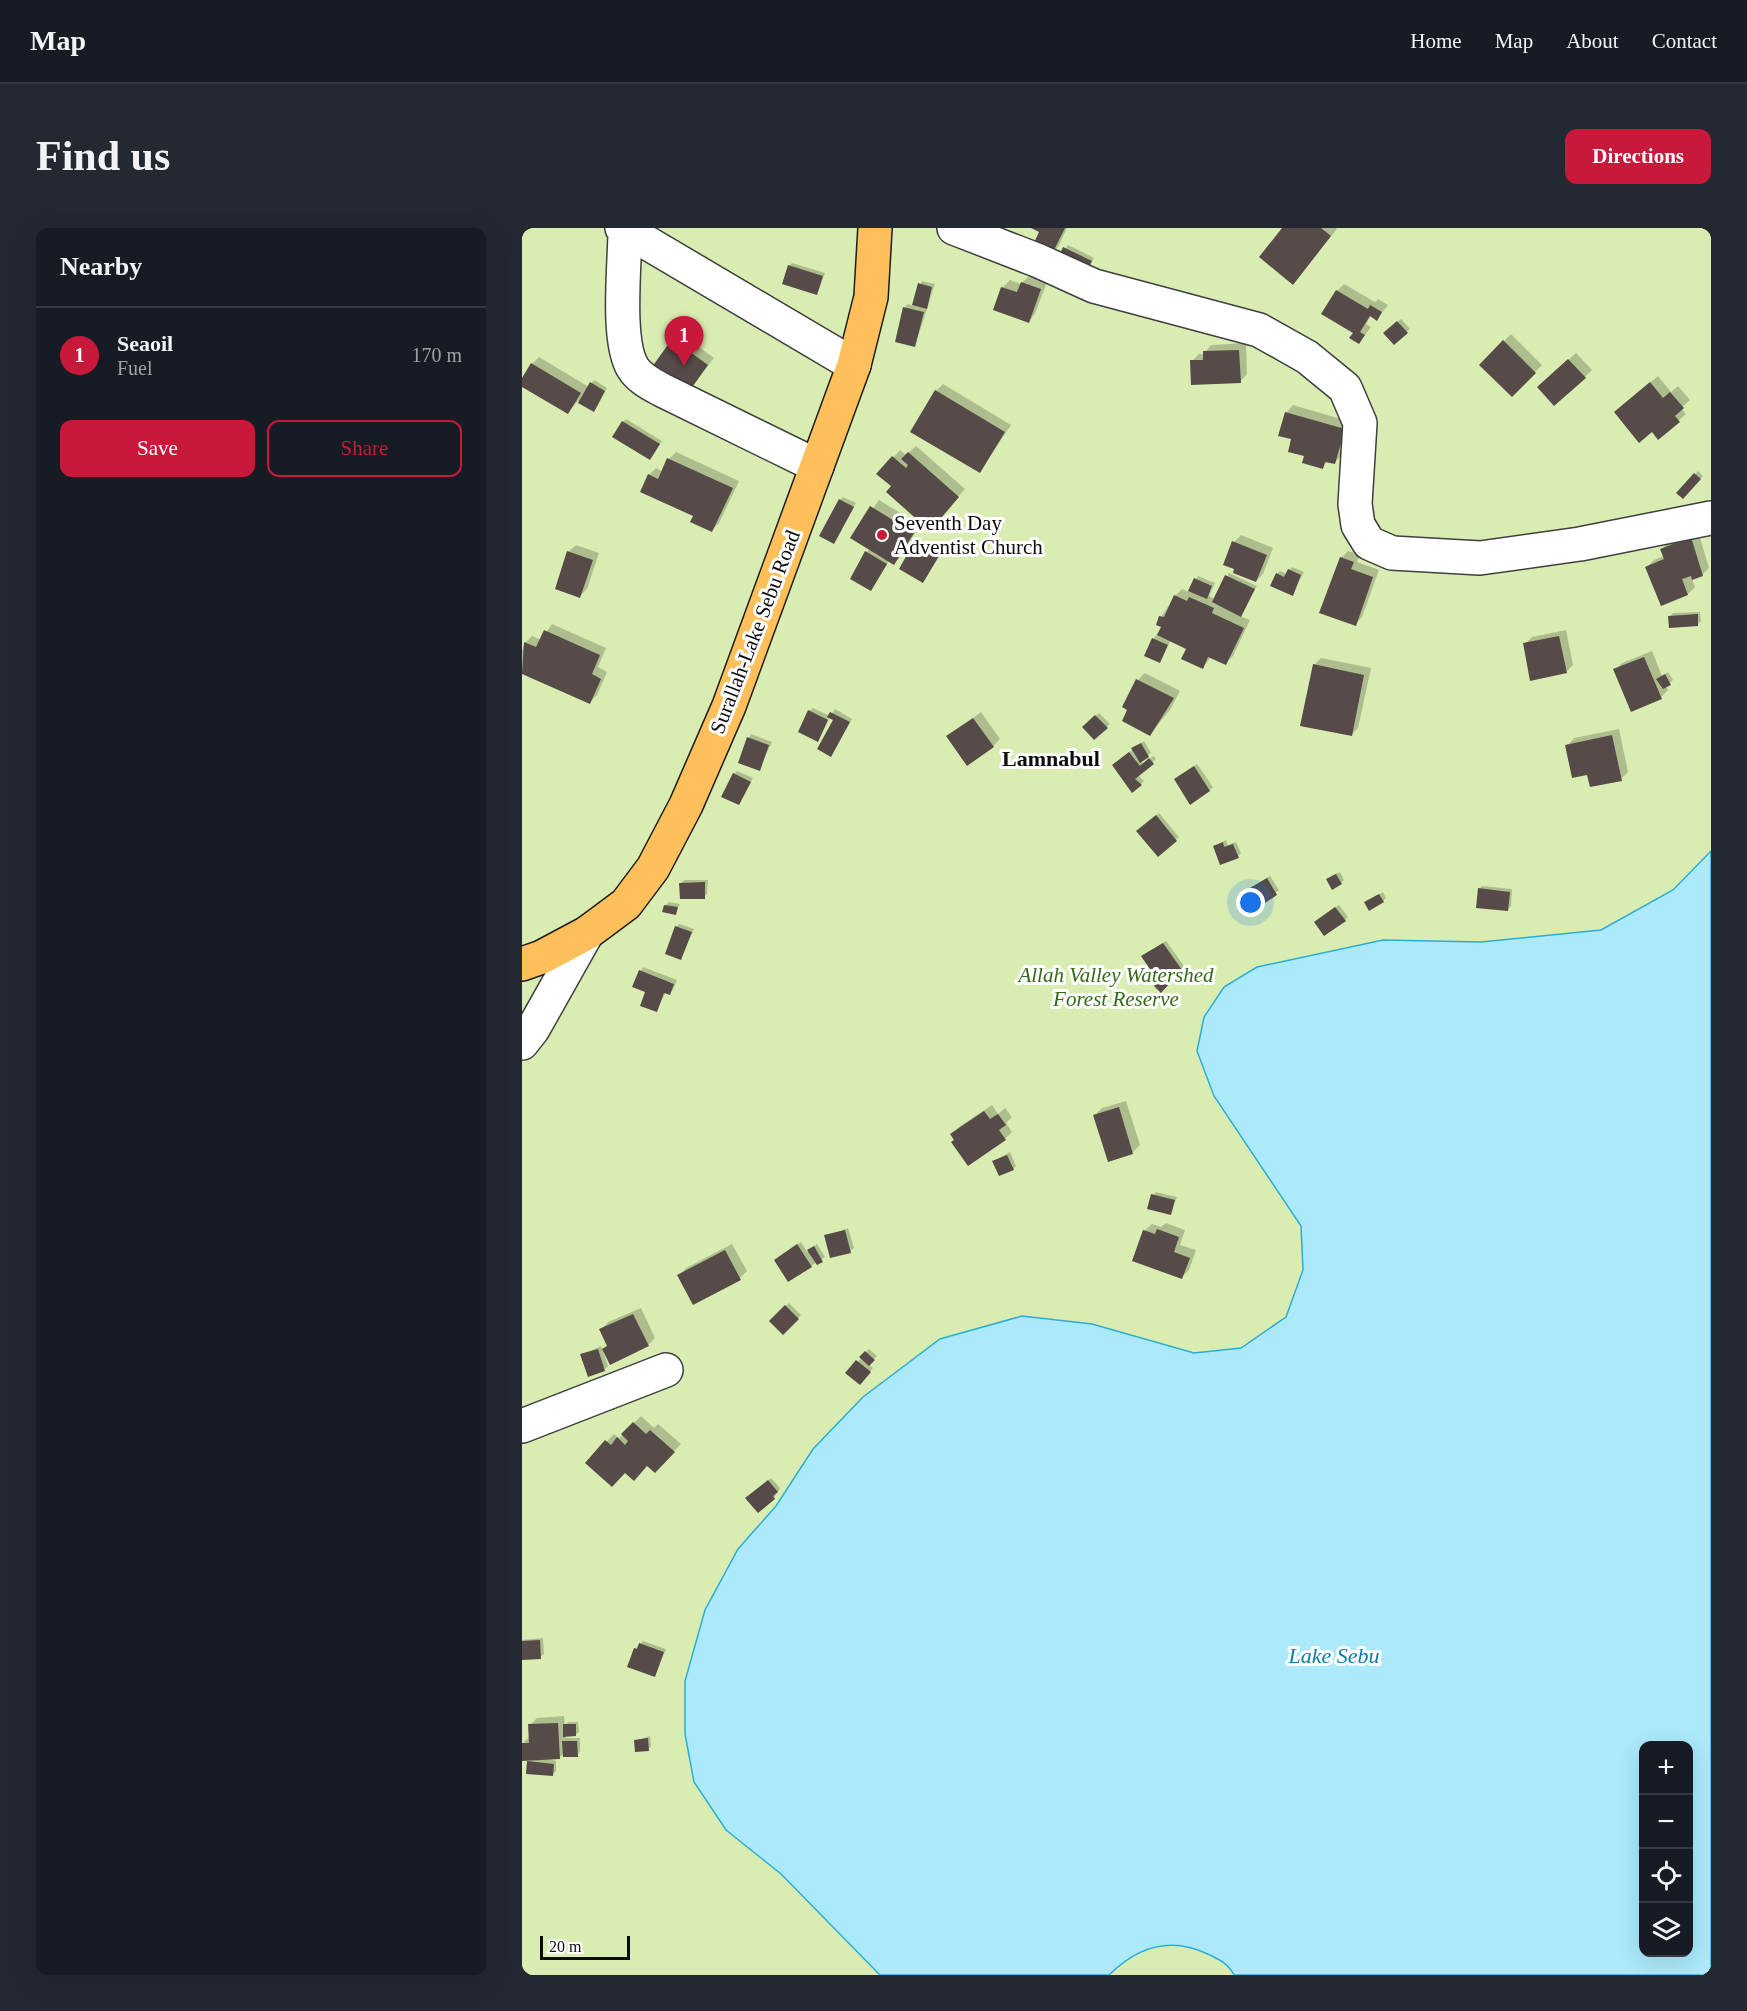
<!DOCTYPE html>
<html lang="en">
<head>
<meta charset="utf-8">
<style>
  :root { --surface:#171b24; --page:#242831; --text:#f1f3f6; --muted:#9ea1a6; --line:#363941; --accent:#c8193b }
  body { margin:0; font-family:Georgia,serif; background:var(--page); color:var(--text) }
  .controls { position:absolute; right:18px; bottom:18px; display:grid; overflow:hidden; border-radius:12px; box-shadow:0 6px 24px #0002 }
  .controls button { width:54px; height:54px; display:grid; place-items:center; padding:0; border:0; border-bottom:2px solid var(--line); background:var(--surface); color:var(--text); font:30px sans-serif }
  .scale { position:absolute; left:18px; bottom:15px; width:90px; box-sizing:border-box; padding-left:6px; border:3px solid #0c0c0c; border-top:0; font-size:16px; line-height:21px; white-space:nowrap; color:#0c0c0c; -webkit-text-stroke:4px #fff; paint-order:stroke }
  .you { position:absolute; left:729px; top:675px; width:21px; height:21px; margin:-15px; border:4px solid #fff; border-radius:50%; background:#1a73e8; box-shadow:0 0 0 9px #1a73e833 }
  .badge { display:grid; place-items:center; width:39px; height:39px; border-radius:50%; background:var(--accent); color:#fff; font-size:20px; font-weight:700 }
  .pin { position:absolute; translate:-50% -50px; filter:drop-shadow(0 2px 3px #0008) }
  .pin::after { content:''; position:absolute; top:32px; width:21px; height:18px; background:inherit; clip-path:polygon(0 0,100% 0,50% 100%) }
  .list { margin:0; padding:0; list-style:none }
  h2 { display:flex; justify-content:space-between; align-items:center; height:78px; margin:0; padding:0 24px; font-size:26px }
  h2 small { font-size:20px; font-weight:400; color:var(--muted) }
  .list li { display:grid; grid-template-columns:39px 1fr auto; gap:18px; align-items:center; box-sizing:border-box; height:96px; padding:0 24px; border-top:2px solid var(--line) }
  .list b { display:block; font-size:22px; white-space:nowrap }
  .list p { margin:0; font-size:20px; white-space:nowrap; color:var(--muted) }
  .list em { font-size:20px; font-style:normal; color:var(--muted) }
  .actions { display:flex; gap:12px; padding:18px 24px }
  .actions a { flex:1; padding:14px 0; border:2px solid var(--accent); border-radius:12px; text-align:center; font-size:21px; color:var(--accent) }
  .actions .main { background:var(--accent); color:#fff }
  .icon { flex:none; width:33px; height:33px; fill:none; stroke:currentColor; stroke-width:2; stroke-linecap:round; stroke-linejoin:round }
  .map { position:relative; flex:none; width:1189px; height:1747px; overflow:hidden; border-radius:12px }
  header { display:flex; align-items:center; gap:36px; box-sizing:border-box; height:84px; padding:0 30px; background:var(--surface); border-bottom:2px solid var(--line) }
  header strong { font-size:28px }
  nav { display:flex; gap:33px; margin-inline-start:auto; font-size:21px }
  .intro { display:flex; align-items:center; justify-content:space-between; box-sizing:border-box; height:144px; padding:0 36px }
  h1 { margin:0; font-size:42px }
  .button { padding:15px 27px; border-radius:12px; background:var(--accent); color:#fff; font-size:21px; font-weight:700 }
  main { display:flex; gap:36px; padding:0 36px }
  aside { flex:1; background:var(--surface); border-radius:12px; box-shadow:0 6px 24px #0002 }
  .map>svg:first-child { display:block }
</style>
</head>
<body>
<header>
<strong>Map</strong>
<nav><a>Home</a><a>Map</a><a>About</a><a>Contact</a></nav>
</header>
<div class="intro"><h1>Find us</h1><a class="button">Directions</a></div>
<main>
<aside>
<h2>Nearby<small></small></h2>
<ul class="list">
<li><span class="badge">1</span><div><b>Seaoil</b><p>Fuel</p></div><em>170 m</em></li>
</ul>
<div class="actions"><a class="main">Save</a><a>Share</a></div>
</aside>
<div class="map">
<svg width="1189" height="1747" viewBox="0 0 1189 1747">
  <rect width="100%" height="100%" fill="#fff8eb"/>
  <!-- green -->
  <path fill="#d9edb2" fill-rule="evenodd" d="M0,0H1189V1747H0ZM1122,1518H1166V1724H1122Z"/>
  <!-- water -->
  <path fill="#abe9fb" stroke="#2cadd9" stroke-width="1.5" fill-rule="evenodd" d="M1189,623V1747H712C706,1736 700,1733 688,1727C650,1708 616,1718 587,1747H358L259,1646L204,1602L172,1554L163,1506V1453L183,1382L216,1321L254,1278L291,1221L341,1169L418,1111L500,1088L570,1096L672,1125L719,1120L764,1089L781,1042L779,998L692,868L675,823L682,789L702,759L735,739L861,712L959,714L1079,702L1151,662ZM1122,1518H1166V1724H1122Z"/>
  <!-- shadow -->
  <path fill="#0003" d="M512,0H545L536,19L529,26L519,3Z
    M762,0H814L815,1L778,47Z
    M546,17L572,30L566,41L537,32Z
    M270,35L303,45L295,66L267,38Z
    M507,48L525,54L513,86L506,94L473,81L481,59L488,52L499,56Z
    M400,53L413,56L393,118L383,79L386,76L392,78Z
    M822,56L853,74L856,71L866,77L855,91L849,87L844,96L849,99L837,115L815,63Z
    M879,91L888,101L872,115L863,105Z
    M158,105L192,130L166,163L151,112Z
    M989,106L1020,137L990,167L959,137Z
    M724,115L725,146L718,154L670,133L677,126H682L689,117Z
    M1054,125L1070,142L1063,149L1024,152Z
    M17,129L67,159L72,152L85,160L75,179L72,182L56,173L46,184L0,157L10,136Z
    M1136,148L1149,164L1156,158L1168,172L1159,180L1164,186L1137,210L1101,177Z
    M421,156L489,197L458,243L414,163Z
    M771,177L829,194L820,227L812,235L806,233L800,239L783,227L771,210L764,185Z
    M104,191L140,213L128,230L101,194Z
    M394,218L443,261L414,294L357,246L378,222L384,227Z
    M154,224L217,253L197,295L190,302L127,247L134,240L141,244L147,231Z
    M1176,243L1181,248L1161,269L1157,265Z
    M321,269L334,275L312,314L318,272Z
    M357,272L398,297L378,329L371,336L367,333L349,362L344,324L348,321L330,310Z
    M1176,303L1187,340L1180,347L1170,351L1173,359L1166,366L1140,376L1125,339L1132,332L1142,328L1140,321L1147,314Z
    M719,307L751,320L741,346L734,353L712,314Z
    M403,314L419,324L403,350L391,319L394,316L399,319Z
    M54,317L77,325L65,361L58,368L46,324Z
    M826,323L838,327L835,334L857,342L840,389L833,396L819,330Z
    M770,339L782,344L770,366L755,346L758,343L765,346Z
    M707,345L735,358L718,388L728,392L711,428L704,435L689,429L681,439L666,420L649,412L638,433L631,411L641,399L639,389L653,368L660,361L667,364L676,348L693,355L687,368L693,371Z
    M1178,384L1179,393L1176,396L1148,389L1151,385Z
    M30,396L84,420L76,439L85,444L75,467L68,474L0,445V423L3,415L10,408L19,412Z
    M1044,402L1051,437L1044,444L1003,416L1010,409Z
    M1130,423L1140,448L1146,444L1151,452L1144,458L1146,462L1139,469L1093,442L1100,435Z
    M799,430L849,440L836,500L829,507L792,437Z
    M623,445L658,463L648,482L628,506L616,452Z
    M291,480L308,488L313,481L330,491L309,527L313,492L308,489L296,512L287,483Z
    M459,484L478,511L471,518L426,509Z
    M577,485L588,496L572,510L562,499Z
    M1097,501L1106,544L1099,551L1067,546L1045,518L1052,510Z
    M229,506L250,514L237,541L217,534Z
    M622,513L629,525L619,532L622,536L631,528L634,531L616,547L622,553L610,563L595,534Z
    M675,536L691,559L688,562L657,548Z
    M215,543L231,550L217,575L212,546Z
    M637,585L657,609L636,627L619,600Z
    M704,612L706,617L714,614L719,625L716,628L693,618Z
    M818,644L822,652L819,655L809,648Z
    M748,648L757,662L734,679L728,660Z
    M162,652H186L185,666L182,669L159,655Z
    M960,658L990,661L989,678L986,681L957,661Z
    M861,664L864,670L861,673L847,672Z
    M147,674L158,676L153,685L144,677Z
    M817,677L826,689L823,692L797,691Z
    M157,696L172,701L159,730L154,699Z
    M644,713L662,738L639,763L638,753L624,726Z
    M121,739L155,752L151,762L147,765L144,764L134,783L125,763L112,758Z
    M604,873L618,917L611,924L587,932L573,887L580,880Z
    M470,877L476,886L483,880L490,889L484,895L490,904L483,911H434L430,906L437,899Z
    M488,924L494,938L491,941L472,933Z
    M634,964L655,969L648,986L631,967Z
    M644,995L663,1002L658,1017L674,1022L667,1042L660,1049L622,1003L630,996L639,999Z
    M326,1000L332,1020L328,1023L304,1008Z
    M279,1014L285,1024L295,1016L303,1029L289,1038L257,1029Z
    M210,1016L225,1043L218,1050L157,1048L164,1040Z
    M267,1075L279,1087L261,1105L249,1093Z
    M119,1080L133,1110L126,1117H86L79,1102L86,1094Z
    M79,1118L86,1138L82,1142L60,1127Z
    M347,1121L355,1128L346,1136L351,1140L337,1155L326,1145Z
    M119,1188L132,1200L136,1196L159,1216L140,1236H126L103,1244L65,1234L92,1206L97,1210Z
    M249,1250L258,1260L252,1270H226Z
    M21,1410L22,1426L18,1429L0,1430V1412Z
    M121,1413L144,1421L133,1447L113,1421Z
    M42,1488L43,1497L46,1494H56L57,1504L53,1507H44V1510H58V1524L55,1527L42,1525L37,1530H25L34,1533V1543L31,1546L6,1534L10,1531L0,1516L7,1509L8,1497L15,1490Z
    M128,1508L129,1518L126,1521L113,1513Z"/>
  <!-- building -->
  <path fill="#564b48" d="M509,0H543L529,28L510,19L517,4Z
    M760,0H799L809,8L771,57L737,29Z
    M541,19L570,33L563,46L535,32Z
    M266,37L301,48L295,67L260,56Z
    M499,54L519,61L507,95L471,82L479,59L495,64Z
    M396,55L410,59L405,81L390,77Z
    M814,62L846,81L848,77L860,84L855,93L848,88L838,104L843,107L837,116L827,110L831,105L799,86Z
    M381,79L402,84L393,119L373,114Z
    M875,93L886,105L872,117L861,105Z
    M150,111L186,137L166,165L130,139Z
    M981,112L1014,145L990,169L957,137Z
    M717,122L719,155L669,157L668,132H681V123Z
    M1046,131L1064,150L1032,178L1015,159Z
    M9,135L59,165L46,186L0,159V150Z
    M68,154L83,163L72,184L56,175Z
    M1128,154L1141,170L1148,164L1162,180L1153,188L1158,194L1136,212L1130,204L1117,215L1092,184Z
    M413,162L483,204L458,245L388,204Z
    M763,184L823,201L813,236L803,234L801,241L780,235L782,228L766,224L769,211L756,208Z
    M100,193L138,216L128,232L90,209Z
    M386,224L437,269L408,303L364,264L369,258L354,246L370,228L384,240L386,237L379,231Z
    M145,230L211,260L190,304L168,294L171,288L118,264L126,246L136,251Z
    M1172,245L1179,251L1161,271L1154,265Z
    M317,271L332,279L312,316L297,308Z
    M348,278L392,305L372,337L328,310Z
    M1169,309L1181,348L1170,352L1169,348L1160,351L1166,367L1139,378L1123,339L1142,331L1138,321Z
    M710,313L745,327L734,354L711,345L712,341L701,337Z
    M398,317L417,328L401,355L377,341L390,318L395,322Z
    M45,323L71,332L58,370L33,361Z
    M343,323L365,336L349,363L328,351Z
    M818,329L832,334L829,341L851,349L834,398L797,385Z
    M766,341L779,347L771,368L748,358L754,345L762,349Z
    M703,347L733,361L719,389L690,374Z
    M672,350L690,358L685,371L666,363Z
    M652,367L665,373L667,369L692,380L690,385L722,400L704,437L686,429L681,441L659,431L664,421L635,407L639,399L634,397L637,388L642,389Z
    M1176,386V398L1147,400L1146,388Z
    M22,402L78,427L70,446L79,451L68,476L0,446L2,414L14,419Z
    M1037,408L1045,445L1008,453L1001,415Z
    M630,410L646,417L638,435L622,428Z
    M1122,429L1140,471L1109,484L1091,441Z
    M791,436L842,447L830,508L778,498Z
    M1143,446L1149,457L1141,461L1134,451Z
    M614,451L652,470L628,508L600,493L605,482L600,479Z
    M286,482L306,492L296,514L276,504Z
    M308,484L328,494L309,529L295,521L311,492L305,489Z
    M573,487L586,500L572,512L560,499Z
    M451,490L472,519L445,538L424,508Z
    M1090,507L1100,553L1068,559L1065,547L1050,550L1043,517Z
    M225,509L247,517L238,543L216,535Z
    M619,515L627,529L618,535L609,520Z
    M607,524L618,538L627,530L632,536L613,551L620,557L610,565L590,537Z
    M672,538L688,563L668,577L652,551Z
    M211,545L229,554L217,577L199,569Z
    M634,587L655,613L636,629L614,603Z
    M701,614L702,619L711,616L717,630L698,637L691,618Z
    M814,646L820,656L810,662L804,651Z
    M745,650L755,667L734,681L723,663Z
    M183,654V671H158L157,655Z
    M956,660L988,664L986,683L954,680Z
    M857,666L862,674L847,683L842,674Z
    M142,677L156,679L154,687L140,684Z
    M813,679L824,693L802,708L792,694Z
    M153,698L170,704L159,732L143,726Z
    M641,715L660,742L639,765L632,758L636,753L619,728Z
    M117,742L152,756L148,767L142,765L135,784L118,778L123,764L110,759Z
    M597,879L611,926L586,934L571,887Z
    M462,883L468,891L476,886L484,897L477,902L484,912L446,938L429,914L432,912L428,906Z
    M485,927L492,942L477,948L470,933Z
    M629,966L653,972L649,987L625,981Z
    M635,1001L657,1009L652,1024L668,1030L660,1051L610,1033L621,1002L633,1006Z
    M323,1002L329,1025L308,1030L302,1007Z
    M275,1016L290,1039L266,1054L252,1032Z
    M292,1018L301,1034L295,1037L285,1022Z
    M203,1022L219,1052L171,1077L155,1047Z
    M263,1077L277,1091L261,1107L247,1093Z
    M111,1086L127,1118L88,1137L80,1121L85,1118L77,1101Z
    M76,1121L83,1143L66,1149L58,1126Z
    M343,1123L353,1132L347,1138L337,1129Z
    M334,1132L349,1144L338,1157L323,1145Z
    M111,1194L124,1206L128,1202L153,1224L133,1245L125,1238L112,1253L103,1245L90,1259L63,1235L83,1212L89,1217L95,1209L103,1217L106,1213L99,1206Z
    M246,1252L256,1264L251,1268L253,1271L236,1285L223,1270Z
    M18,1412L19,1431L0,1432V1413Z
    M117,1415L142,1424L133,1449L105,1439L112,1420L115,1421Z
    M36,1495L38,1531L0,1533V1515H7L6,1496Z
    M41,1496H54V1508L41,1509Z
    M126,1510L127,1523L113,1524L112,1512Z
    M40,1513H55L56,1529H41Z
    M5,1533L32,1536L31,1548L4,1546Z"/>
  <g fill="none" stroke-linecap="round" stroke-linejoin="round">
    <defs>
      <path id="minor" d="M100,0L332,137
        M432,0L517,33L572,58L737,102L785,129L823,160L838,195L833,276L836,297L847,315L870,325L958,330L1058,316L1189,290
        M103,2C103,35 94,113 111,140C117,150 129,156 140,162L295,238
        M0,815L11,801L65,705
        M0,1198L144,1142"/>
      <path id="major" d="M0,736L20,729L65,705L104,676L131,640L164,577L207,478L332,137L349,69L353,0"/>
    </defs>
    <!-- minor casing -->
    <use href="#minor" stroke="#3f3f3f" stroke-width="36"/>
    <!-- major casing -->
    <use href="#major" stroke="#1d1d1d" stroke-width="36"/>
    <!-- minor -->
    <use href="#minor" stroke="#fff" stroke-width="33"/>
    <!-- major -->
    <use href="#major" stroke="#ffbf5b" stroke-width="33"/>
  </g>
  <!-- markers -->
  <circle fill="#c8193b" stroke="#fff" stroke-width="2" cx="360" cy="307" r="6"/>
  <g text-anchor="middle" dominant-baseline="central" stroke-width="6" stroke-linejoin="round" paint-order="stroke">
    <!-- poi labels -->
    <g font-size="21" fill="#0c0c0c" stroke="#fff" text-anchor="start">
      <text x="372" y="295">Seventh Day<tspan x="372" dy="24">Adventist Church</tspan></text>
    </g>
    <!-- street labels -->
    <g font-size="21" fill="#0c0c0c" stroke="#fff">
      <text transform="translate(233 404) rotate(-69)">Surallah-Lake Sebu Road</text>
    </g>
    <!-- park labels -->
    <g font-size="21" font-style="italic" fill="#346917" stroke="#fff">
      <text x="594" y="747">Allah Valley Watershed<tspan x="594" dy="24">Forest Reserve</tspan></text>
    </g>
    <!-- neighbourhood labels -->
    <g font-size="22" font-weight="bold" fill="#0c0c0c" stroke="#fff">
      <text x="529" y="530">Lamnabul</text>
    </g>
    <!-- water labels -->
    <g font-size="22" font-style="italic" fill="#0b7ba8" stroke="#fff">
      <text x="812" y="1427">Lake Sebu</text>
    </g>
  </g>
</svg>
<div class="controls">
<button>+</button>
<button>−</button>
<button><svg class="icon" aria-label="locate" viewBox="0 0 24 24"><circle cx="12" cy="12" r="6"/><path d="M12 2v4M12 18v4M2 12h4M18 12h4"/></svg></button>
<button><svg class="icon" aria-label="layers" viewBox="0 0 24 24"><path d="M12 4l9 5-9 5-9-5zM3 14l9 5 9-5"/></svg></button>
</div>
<div class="scale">20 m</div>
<div class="you"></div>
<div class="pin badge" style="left:162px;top:138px">1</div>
</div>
</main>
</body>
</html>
